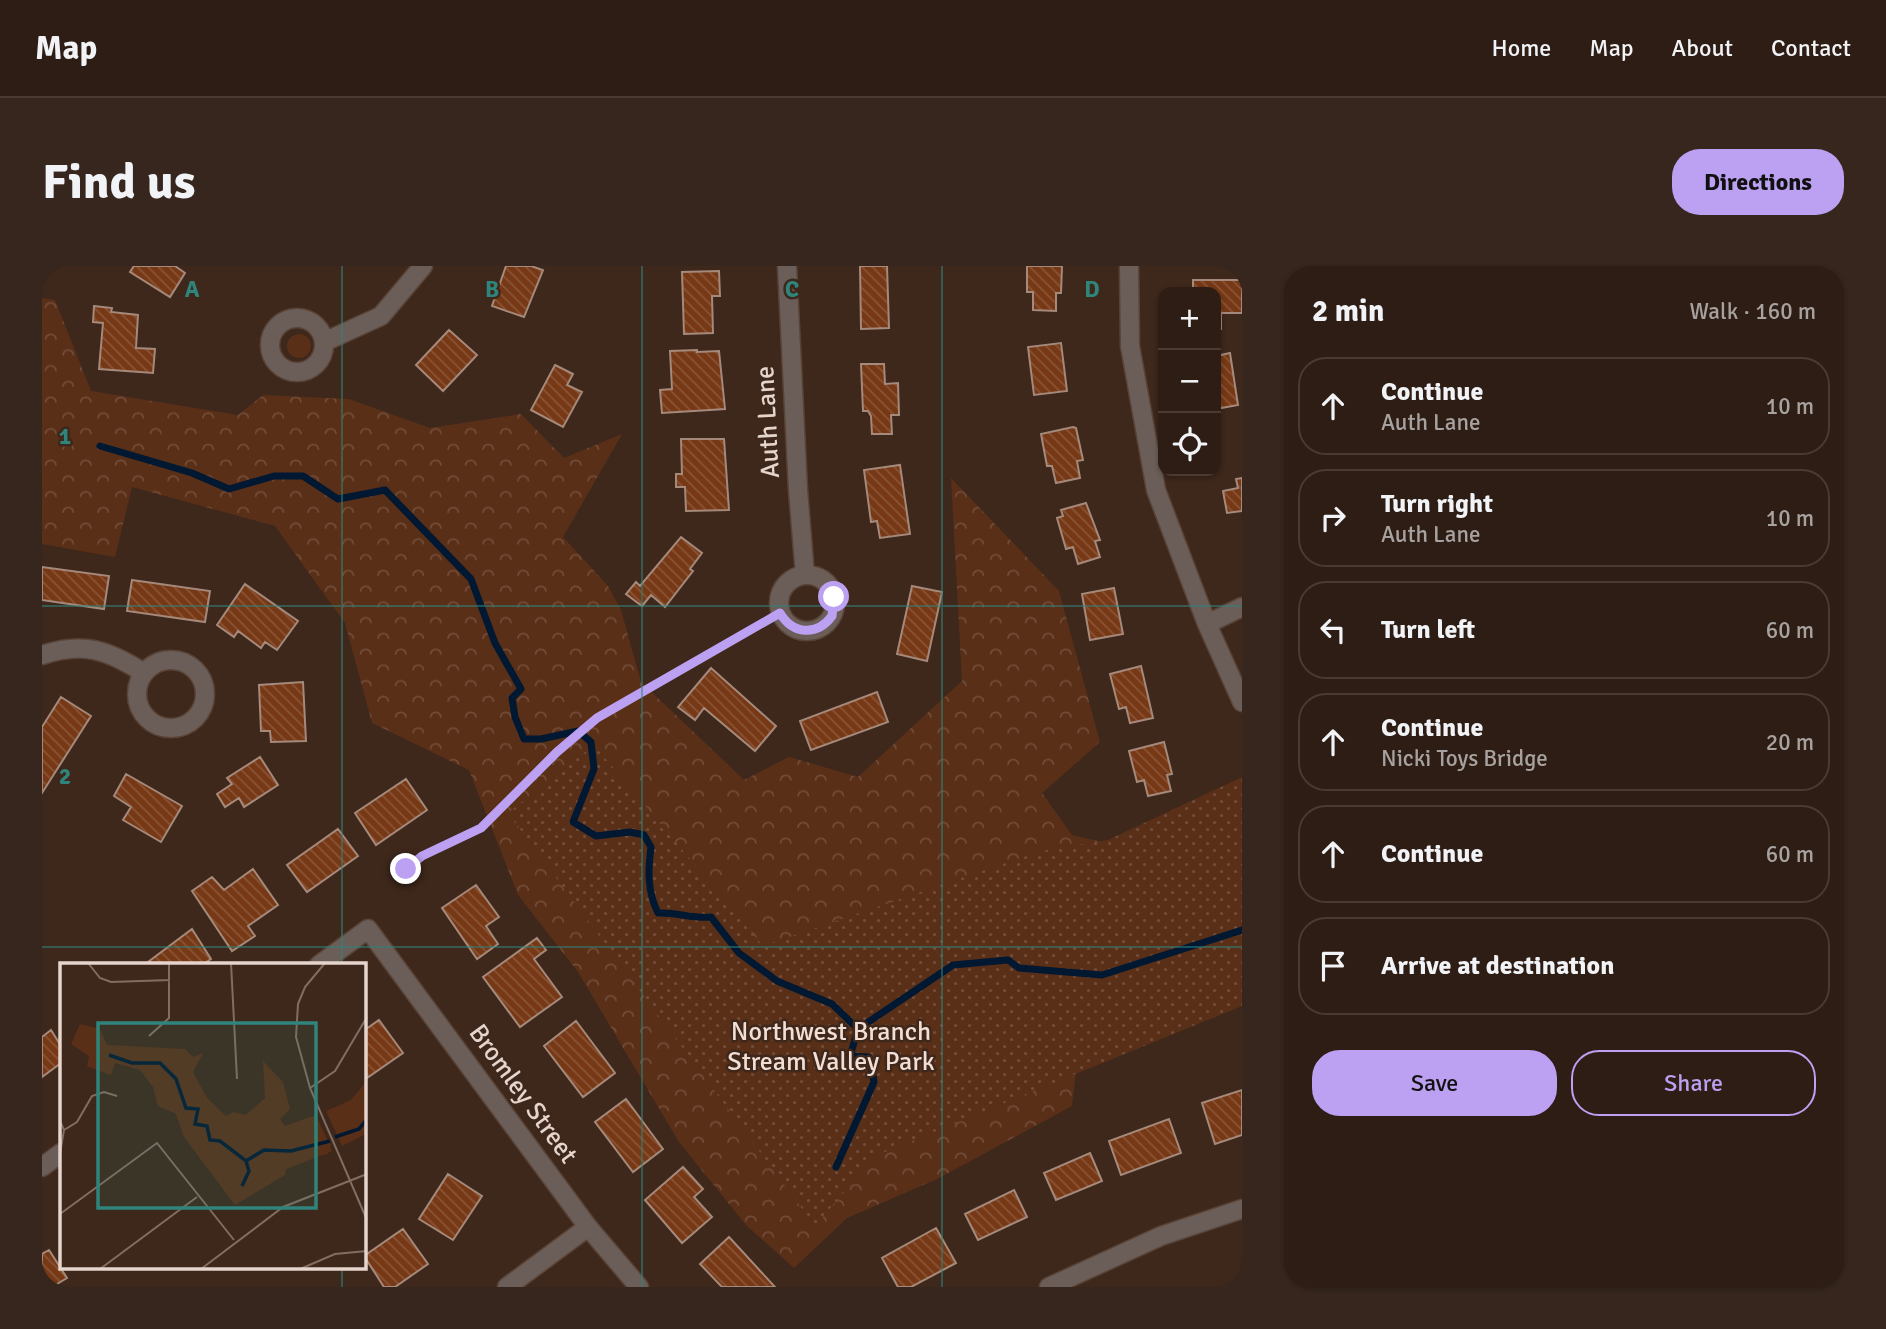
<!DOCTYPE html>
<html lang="en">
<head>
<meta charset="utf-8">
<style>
  :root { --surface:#2e1d14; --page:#36261d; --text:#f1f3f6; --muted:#a7a2a0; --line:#493b34; --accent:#bca0f2 }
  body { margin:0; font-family:Signika,sans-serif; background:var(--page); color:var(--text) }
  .controls { position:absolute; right:21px; top:21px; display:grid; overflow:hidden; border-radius:14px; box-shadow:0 2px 5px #0004 }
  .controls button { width:63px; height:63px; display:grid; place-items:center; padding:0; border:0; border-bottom:2px solid var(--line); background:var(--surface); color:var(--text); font:35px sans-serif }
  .stop { position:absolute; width:21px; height:21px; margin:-16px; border:5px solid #bca0f2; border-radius:50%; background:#fff }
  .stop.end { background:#bca0f2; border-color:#fff; box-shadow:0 2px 7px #0008 }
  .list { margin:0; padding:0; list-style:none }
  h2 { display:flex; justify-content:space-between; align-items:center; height:91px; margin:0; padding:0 28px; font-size:30px }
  h2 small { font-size:23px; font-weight:400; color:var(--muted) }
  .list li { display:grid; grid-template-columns:46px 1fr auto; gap:21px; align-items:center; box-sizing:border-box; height:98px; margin:0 14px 14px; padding:0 14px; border:2px solid var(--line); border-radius:28px }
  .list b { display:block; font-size:26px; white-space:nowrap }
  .list p { margin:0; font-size:23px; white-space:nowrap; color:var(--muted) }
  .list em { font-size:23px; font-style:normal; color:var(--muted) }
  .actions { display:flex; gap:14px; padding:21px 28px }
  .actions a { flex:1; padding:16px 0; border:2px solid var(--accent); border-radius:28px; text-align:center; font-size:24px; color:var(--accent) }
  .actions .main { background:var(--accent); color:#111 }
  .icon { flex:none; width:38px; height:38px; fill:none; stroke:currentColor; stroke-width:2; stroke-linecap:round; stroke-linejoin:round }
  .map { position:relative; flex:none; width:1200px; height:1021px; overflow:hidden; border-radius:28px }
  header { display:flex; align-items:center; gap:42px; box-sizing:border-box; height:98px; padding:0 35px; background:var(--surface); border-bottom:2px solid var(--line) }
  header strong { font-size:33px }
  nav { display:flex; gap:38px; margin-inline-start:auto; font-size:24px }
  .intro { display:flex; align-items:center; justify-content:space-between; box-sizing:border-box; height:168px; padding:0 42px }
  h1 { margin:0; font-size:49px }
  .button { padding:18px 32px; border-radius:28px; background:var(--accent); color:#111; font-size:24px; font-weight:700 }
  main { display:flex; gap:42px; padding:0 42px }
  aside { flex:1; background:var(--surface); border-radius:28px; box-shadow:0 2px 5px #0004 }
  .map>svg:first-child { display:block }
</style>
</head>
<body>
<header>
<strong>Map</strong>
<nav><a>Home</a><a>Map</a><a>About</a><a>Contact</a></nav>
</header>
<div class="intro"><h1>Find us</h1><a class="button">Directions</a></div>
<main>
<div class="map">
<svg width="1200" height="1021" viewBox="0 0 1200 1021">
  <defs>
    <pattern id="forest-crowns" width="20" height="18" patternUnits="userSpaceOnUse" patternTransform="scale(1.75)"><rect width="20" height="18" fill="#5a2f18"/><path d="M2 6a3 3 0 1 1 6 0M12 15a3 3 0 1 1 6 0" fill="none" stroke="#724c38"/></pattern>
    <pattern id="park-dots" width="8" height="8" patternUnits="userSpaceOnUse" patternTransform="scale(1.75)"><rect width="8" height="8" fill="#5a2f18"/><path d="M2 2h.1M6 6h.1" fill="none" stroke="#724c38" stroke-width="1.8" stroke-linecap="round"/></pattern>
    <pattern id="building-back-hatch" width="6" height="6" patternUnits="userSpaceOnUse" patternTransform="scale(1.75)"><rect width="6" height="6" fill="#763815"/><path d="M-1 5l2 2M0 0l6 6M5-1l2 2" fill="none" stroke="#895436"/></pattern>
  </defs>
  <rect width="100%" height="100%" fill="#3e271b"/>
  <!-- grass -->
  <path fill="#5a2f18" d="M245 80a12 12 0 1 1 24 0a12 12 0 1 1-24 0Z"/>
  <!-- forest -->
  <path fill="url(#forest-crowns)" d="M0,32L13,34L49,125L196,149L221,129L307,133L388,162L479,148L522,192L580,168L521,271L566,320L579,344L599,416L702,514L747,491L816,511L920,415L909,212L1017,325L1058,476L1000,527L1030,569L1095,584L1039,761L1030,840L895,913L805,952L752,1002L704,959L637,876L536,706L476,629L427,504L330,457L303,357L233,260L90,221L73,291L0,278Z"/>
  <!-- park -->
  <path fill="url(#park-dots)" d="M552,479L721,680L999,585L1066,574L1200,511V740L833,890L773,960L466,547Z"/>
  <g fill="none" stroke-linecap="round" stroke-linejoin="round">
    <!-- stream -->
    <path stroke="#001831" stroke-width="7" d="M58,180L150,207L187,223L232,210H261L296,233L343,224L429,313L453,377L479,423L470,432L473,451L482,473H499L536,465L549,476L552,503L531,556L554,570L588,566L602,569L609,581C606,604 605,625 616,647C635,646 651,653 669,651L697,687L735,715L790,738L816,763L911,699L966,694L977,702L1060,709L1200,664
      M794,901L832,816L827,791L808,790L816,763"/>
  </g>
  <!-- building -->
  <path fill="url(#building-back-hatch)" stroke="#a5897b" stroke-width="2" d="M92,0H133L143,7L128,31L88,6Z
    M464,0H489L501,4L482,51L450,40Z
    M818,0H845L847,62L819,63Z
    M985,0H1020L1019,27H1014V45L991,44V26H985Z
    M677,5L678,30H670L671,67L642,68L640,6Z
    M1151,14H1200V47H1179V63H1174V26H1151Z
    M52,40L70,42L69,46L96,49L94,82L113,83L111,107L57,103L61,57L51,56Z
    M407,64L435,89L401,125L374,99Z
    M1019,77L1025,125L992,129L986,81Z
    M655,84V86L677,85L683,143L620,147L618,124L630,123L628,85Z
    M1188,87L1196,139L1174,143V90Z
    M819,98H842L843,118L856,117L857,149H849L850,168H830L829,150L826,145H821Z
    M513,99L531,108L525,119L540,126L521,161L489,144Z
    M1031,161L1034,162L1041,194L1035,195L1038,212L1014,217L1010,200H1005L999,168Z
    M639,173H682L687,244L644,245L643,221H634V208H640Z
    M858,199L868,268L838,272L835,255L829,256L822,204Z
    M1200,212V245L1185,247L1181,225L1196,222L1194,213Z
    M1044,237L1058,274L1053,275L1058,291L1036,298L1031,281L1024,283L1015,252L1021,250L1019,244Z
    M639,271L660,287L648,303L651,305L623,341L609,329L600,340L584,328L594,316L598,320Z
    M0,301L67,310L62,343L0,334Z
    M90,314L168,325L163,356L85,345Z
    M203,318L256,355L235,384L223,376L219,382L196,365L192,371L175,359Z
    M870,320L900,326L885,395L855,388Z
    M1072,322L1081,368L1048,374L1040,328Z
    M1099,400L1111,452L1088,457L1084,441L1077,443L1068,408Z
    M669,402L734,460L713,485L662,442L653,454L636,441Z
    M261,416L264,475L229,476L228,465H219L217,419Z
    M835,426L846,456L769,484L758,455Z
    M19,431L49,450L0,527V461Z
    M1122,476L1130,508L1125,509L1129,525L1106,530L1102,514L1095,516L1087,485Z
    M218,491L236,519L202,541L197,532L183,541L175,528L190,518L185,512Z
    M84,508L140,540L119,576L81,554L89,541L72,530Z
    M364,513L385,544L334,579L313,547Z
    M296,563L316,590L265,626L245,599Z
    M211,603L236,639L206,660L213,670L190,685L150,625L170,611L182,624Z
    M434,619L457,651L444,660L456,678L435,693L400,642Z
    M150,663L169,693L160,699H102Z
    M495,672L504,684L492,693L520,731L478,761L441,711Z
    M337,754L361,787L322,814V760L324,763Z
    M534,755L573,807L541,831L502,780Z
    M9,764L19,780V797L0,811V771Z
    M1200,824V869L1173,878L1160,837Z
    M584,833L621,883L591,906L553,856Z
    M1127,853L1139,887L1079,909L1067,875Z
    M1048,887L1060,915L1014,934L1002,907Z
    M641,901L661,923L652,931L670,951L640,977L603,934Z
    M406,908L440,930L411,974L377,953Z
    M972,924L985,951L936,974L923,948Z
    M894,962L914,997L869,1021H856L840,992Z
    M361,963L386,998L353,1021H342L322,990Z
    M687,971L733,1021H680L658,998Z
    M7,984L25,1012L10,1021H0V988Z"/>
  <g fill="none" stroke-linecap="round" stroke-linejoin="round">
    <defs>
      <path id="minor" d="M745,0L756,224L763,309
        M1087,0L1088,80L1114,224L1165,358L1200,436
        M228 79a27 27 0 1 1 54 0a27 27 0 1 1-54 0Z
        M282,76L339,50L381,0
        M737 337a28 28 0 1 1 56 0a28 28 0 1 1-56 0Z
        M1165,358L1200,341
        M0,389C41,375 66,384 102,407
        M95 428a34 34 0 1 1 68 0a34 34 0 1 1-68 0Z
        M277,699L326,663L546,961L597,1021
        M0,901L19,887
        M465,1021L546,961
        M1007,1021L1119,970L1200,943"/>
    </defs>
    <!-- minor casing -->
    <use href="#minor" stroke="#594337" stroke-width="21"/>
    <!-- path -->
    <path stroke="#836f65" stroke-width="4.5" stroke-dasharray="5 5" stroke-linecap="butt" d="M364,603L380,590L439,562L515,486L555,452L738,347"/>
    <!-- minor -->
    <use href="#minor" stroke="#6b5e58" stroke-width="18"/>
  </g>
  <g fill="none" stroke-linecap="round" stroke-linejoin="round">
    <!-- route -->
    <path stroke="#bca0f2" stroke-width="9" d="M364,603L380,590L439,562L515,486L555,452L738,347C751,369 775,370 790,350L792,331"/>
  </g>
  <!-- grid -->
  <path fill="none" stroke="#2f847c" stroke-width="2" stroke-opacity="0.55" d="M300,0V699M600,0V1021M900,0V1021M0,340H1200M0,681H1200M300,1002V1021"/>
  <g text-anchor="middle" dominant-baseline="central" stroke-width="5" stroke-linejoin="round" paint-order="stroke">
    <!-- street labels -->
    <g font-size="26" fill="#e5d5cd" stroke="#3e271b">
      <text transform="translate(726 156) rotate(-93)">Auth Lane</text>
      <text transform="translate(481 828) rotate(54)">Bromley Street</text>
    </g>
    <!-- park labels -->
    <g font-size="26" fill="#f2ded5" stroke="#3e271b">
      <text x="789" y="766">Northwest Branch<tspan x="789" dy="30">Stream Valley Park</tspan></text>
    </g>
  </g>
  <!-- overview -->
  <g transform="translate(18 697)">
    <rect width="306" height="306" fill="#3e271b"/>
    <path d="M20,61L40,66L47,82L125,86L133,94L143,90L133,109L147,135L166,153L174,149L186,152L205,135L203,98L223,119L230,146L220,156L225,163L255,165L271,181L268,191L227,198L225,212L175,242L124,174L116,151L98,143L93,124L80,107L55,100L51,112L27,103L29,93L11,81Z" fill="#5a2f18"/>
    <path d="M306,119V171L282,183L266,148L291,137ZM138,147L169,183L256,152L272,188L189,221L178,234L123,159Z" fill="#5a2f18"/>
    <path fill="none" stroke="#001831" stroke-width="3.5" d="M49,92L72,100H100L116,116L126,145L138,146L135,161L147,163L150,177L160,178L186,198L204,187L231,188L270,178M275,174L299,166L307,156M182,223L189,208L186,198"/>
    <path fill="none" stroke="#816d62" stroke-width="2" d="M28,0L40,15L51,19L110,17M171,0L177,116M265,0L245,24L238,41L236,74L250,125L307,257M89,73L109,55V0M250,125L275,108L307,54M0,158L4,167L0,191M4,167L17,159L32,133L44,129L57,133M0,251L97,180L174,277M40,306L137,234M141,306L223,244L307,211M240,306L275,291L307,288"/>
    <path fill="#2f847c" fill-opacity="0.15" stroke="#2f847c" stroke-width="3.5" d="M38,60H256V245H38Z"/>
    <rect width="306" height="306" fill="none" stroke="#e5d5cd" stroke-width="3.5"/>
  </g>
  <g font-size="23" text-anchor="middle" font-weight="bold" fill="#2f847c" stroke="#3e271b" stroke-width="5" stroke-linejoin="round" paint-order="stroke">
    <text x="150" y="31">A</text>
    <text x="450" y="31">B</text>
    <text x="750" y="31">C</text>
    <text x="1050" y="31">D</text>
    <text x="23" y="178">1</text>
    <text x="23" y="518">2</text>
  </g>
</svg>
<div class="controls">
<button>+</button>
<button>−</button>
<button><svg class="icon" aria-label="locate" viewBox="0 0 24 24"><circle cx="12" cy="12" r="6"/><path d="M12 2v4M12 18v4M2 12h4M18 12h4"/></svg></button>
</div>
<div class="stop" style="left:792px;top:331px"></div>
<div class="stop end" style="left:364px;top:603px"></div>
</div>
<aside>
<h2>2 min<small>Walk · 160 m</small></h2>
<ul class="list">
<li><svg class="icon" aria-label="ahead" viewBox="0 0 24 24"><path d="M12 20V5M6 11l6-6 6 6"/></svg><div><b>Continue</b><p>Auth Lane</p></div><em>10 m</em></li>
<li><svg class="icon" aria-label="right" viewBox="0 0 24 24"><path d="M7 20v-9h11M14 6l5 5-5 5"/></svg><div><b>Turn right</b><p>Auth Lane</p></div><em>10 m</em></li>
<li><svg class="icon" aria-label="left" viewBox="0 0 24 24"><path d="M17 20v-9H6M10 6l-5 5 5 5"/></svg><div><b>Turn left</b></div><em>60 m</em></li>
<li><svg class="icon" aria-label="ahead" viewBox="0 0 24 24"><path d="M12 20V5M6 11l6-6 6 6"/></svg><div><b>Continue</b><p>Nicki Toys Bridge</p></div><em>20 m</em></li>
<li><svg class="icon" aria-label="ahead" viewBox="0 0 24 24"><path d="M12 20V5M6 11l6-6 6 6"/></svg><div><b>Continue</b></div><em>60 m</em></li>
<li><svg class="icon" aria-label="arrive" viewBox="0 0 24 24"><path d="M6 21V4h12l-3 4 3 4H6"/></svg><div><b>Arrive at destination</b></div></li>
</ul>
<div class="actions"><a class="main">Save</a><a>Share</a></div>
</aside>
</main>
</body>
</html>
